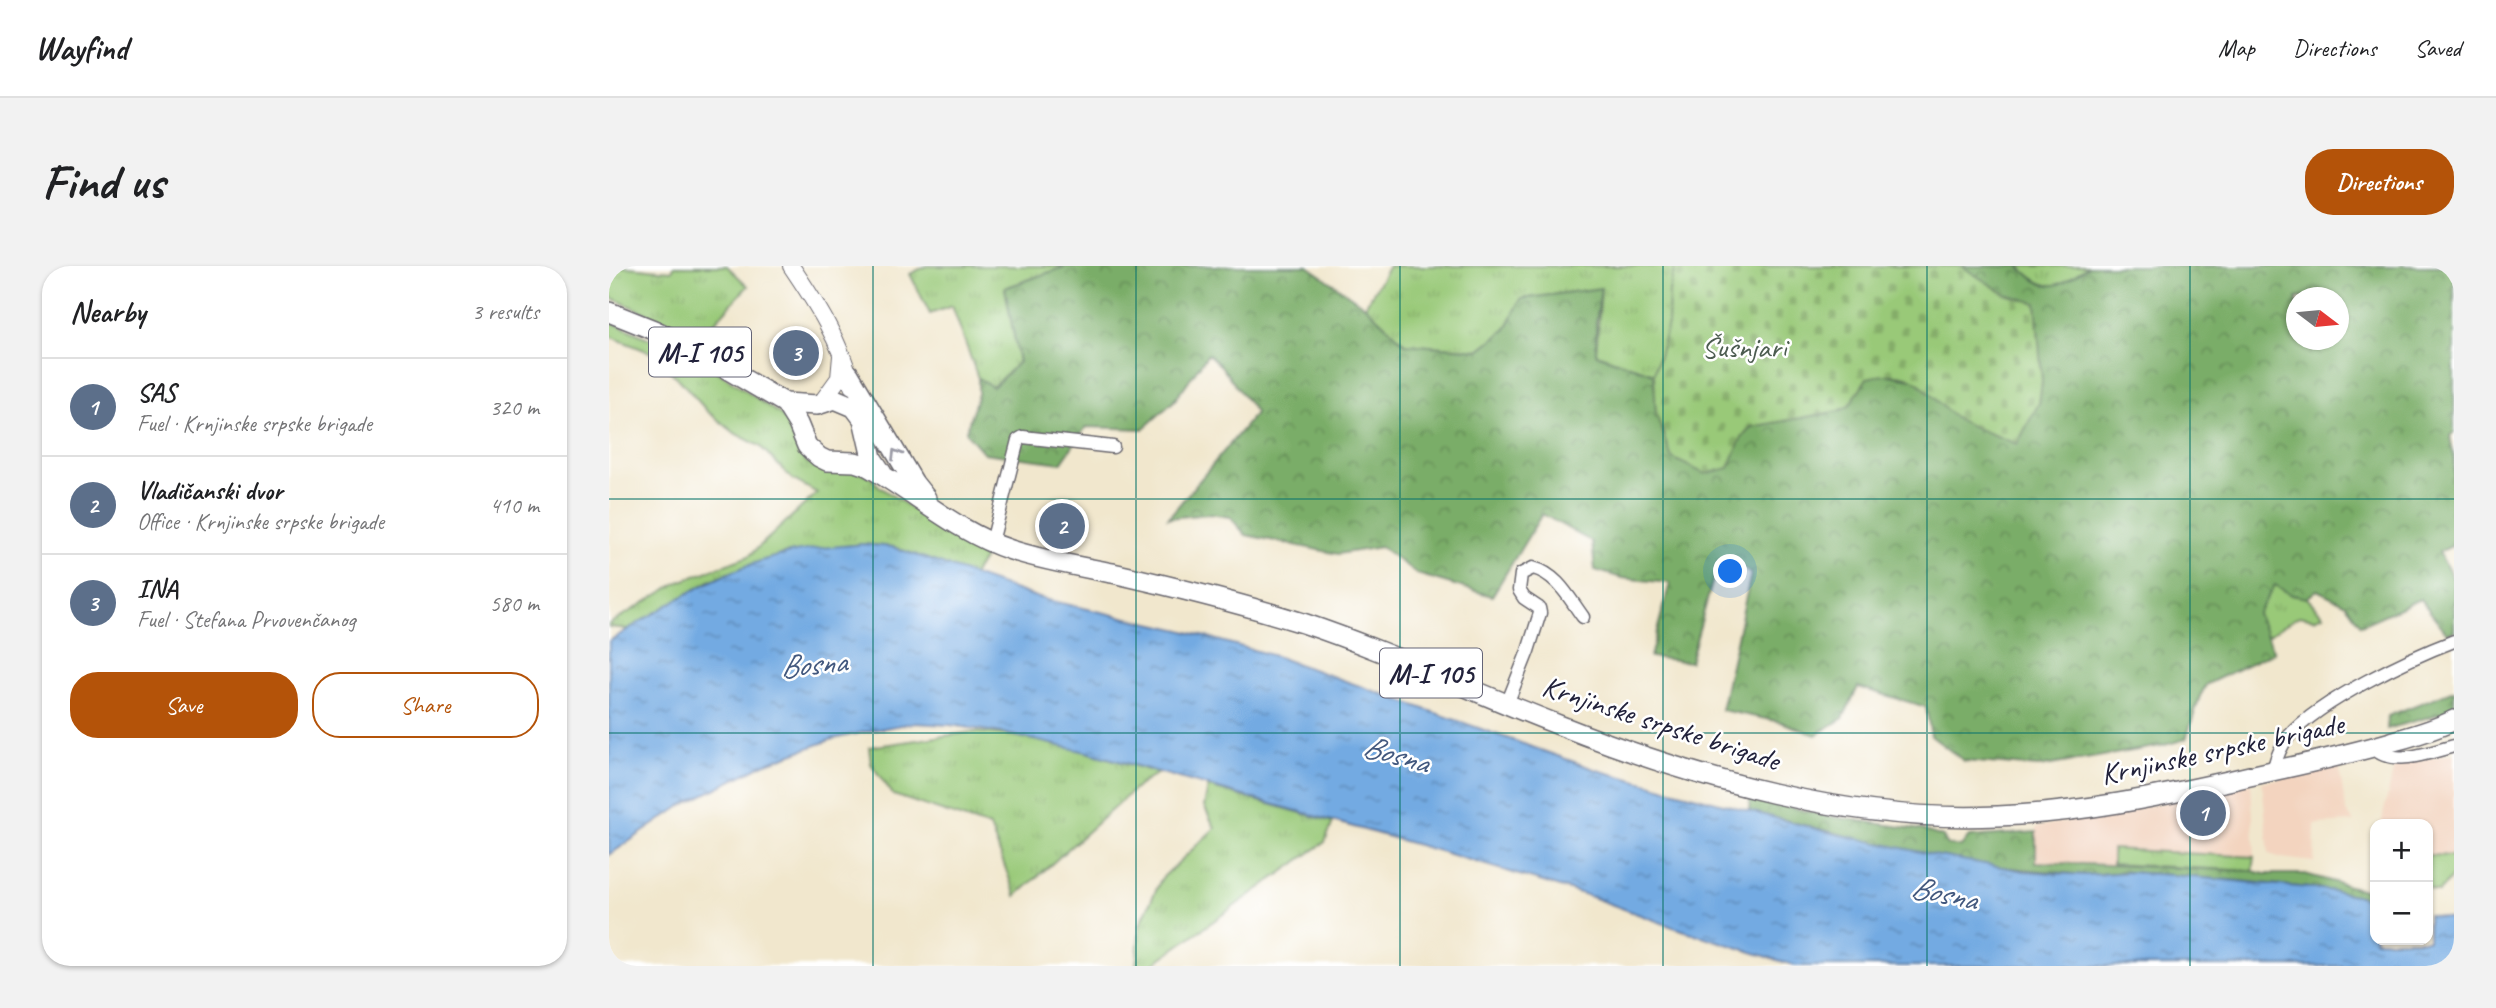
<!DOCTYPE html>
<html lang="en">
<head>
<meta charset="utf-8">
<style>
  :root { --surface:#fff; --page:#f2f2f2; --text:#202124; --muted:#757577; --line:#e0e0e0; --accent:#b45309 }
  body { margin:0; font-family:Caveat,sans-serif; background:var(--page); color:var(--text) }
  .controls { position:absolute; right:21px; bottom:21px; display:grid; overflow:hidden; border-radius:14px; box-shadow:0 2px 5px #0004 }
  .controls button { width:63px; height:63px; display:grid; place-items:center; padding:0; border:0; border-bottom:2px solid var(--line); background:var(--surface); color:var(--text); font:35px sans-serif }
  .compass { position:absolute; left:1677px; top:21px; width:63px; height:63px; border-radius:50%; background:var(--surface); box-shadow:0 2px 5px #0004; rotate:106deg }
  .you { position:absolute; left:1122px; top:306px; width:24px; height:24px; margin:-18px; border:5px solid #fff; border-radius:50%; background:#1a73e8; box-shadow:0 0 0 10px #1a73e833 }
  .badge { display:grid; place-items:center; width:46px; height:46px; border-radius:50%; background:var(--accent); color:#fff; font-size:23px; font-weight:700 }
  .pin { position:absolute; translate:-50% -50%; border:4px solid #fff; box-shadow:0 2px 7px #0006 }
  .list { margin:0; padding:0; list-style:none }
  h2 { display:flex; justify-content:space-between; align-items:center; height:91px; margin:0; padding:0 28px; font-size:30px }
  h2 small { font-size:23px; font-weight:400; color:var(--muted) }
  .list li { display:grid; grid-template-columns:46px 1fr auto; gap:21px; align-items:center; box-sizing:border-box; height:98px; padding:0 28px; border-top:2px solid var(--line) }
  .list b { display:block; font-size:26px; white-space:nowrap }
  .list p { margin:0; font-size:23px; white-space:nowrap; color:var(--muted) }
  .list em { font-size:23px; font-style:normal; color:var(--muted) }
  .actions { display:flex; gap:14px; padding:21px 28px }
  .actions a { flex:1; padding:16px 0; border:2px solid var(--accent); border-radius:28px; text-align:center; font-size:24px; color:var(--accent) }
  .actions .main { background:var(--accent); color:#fff }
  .map { position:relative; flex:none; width:1845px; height:700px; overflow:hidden; border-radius:28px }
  header { display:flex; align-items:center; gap:42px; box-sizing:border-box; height:98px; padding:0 35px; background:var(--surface); border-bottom:2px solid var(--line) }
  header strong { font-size:33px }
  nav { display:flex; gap:38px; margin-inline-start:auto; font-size:24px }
  .intro { display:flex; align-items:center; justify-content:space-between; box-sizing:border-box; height:168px; padding:0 42px }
  h1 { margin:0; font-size:49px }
  .button { padding:18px 32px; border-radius:28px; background:var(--accent); color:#fff; font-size:24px; font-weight:700 }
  main { display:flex; gap:42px; padding:0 42px }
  aside { flex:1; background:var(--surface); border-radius:28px; box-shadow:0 2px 5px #0004 }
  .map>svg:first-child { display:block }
</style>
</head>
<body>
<header>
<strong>Wayfind</strong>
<nav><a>Map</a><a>Directions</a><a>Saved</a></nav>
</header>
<div class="intro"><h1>Find us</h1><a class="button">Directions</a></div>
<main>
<aside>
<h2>Nearby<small>3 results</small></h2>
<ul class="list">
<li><span class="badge" style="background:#5c6f8a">1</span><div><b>SAS</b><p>Fuel · Krnjinske srpske brigade</p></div><em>320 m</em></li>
<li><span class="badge" style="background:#5c6f8a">2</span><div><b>Vladičanski dvor</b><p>Office · Krnjinske srpske brigade</p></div><em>410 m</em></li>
<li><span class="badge" style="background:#5c6f8a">3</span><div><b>INA</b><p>Fuel · Stefana Prvovenčanog</p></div><em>580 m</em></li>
</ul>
<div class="actions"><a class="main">Save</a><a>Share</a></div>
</aside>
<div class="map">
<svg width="1845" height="700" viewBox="0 0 1845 700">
  <defs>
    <pattern id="grass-tufts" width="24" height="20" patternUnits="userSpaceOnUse" patternTransform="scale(1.75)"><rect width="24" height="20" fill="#99c978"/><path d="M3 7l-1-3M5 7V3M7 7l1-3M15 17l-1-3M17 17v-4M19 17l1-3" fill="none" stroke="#84ac69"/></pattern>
    <pattern id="forest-crowns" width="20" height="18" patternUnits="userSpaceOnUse" patternTransform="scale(1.75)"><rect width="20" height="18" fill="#7aad68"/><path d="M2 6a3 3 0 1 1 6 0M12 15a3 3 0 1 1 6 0" fill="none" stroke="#648c57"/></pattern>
    <pattern id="cemetery-stones" width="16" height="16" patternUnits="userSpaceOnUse" patternTransform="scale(1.75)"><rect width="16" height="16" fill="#99c978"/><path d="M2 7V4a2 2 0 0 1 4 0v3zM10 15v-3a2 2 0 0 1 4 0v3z" fill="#84ac69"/></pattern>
    <pattern id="water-ripples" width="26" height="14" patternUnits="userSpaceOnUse" patternTransform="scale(1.75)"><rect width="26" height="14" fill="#73aae2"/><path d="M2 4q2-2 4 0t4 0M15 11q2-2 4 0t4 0" fill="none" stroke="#5e8ab8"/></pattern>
  </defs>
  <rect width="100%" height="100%" fill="#fff"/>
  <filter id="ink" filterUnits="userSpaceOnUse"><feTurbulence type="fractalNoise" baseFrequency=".0143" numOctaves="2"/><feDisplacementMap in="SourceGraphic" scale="14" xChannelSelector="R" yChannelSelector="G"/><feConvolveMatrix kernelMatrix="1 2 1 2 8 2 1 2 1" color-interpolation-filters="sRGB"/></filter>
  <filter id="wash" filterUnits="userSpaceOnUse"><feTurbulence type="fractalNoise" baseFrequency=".00686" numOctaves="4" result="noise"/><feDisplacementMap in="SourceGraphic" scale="28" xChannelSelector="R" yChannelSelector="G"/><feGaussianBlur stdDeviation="1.57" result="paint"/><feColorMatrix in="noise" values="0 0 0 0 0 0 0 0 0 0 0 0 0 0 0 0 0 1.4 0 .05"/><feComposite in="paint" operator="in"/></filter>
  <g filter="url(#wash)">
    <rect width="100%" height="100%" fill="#f1e7cd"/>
    <!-- built -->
    <path fill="#f3d4bf" d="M1845,488V576L1842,577L1845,590L1819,589V558H1772L1786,497Z
      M1730,500L1737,546L1745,556L1706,558L1705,596L1673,592L1660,588L1653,516Z
      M1642,516L1646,591L1503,583V598L1427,596V561L1544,539Z"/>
    <!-- grass -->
    <path fill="url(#grass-tufts)" stroke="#5e765a" stroke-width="2" d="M0,0C22,0 41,4 63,5L65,0H118L139,20L92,71L0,31Z
      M317,0H458L396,22L410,96L383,121L369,112L343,40L321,48L301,8Z
      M780,0H1066L1060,26L1059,58L1045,108L987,88L992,23L913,33L897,63L870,84L796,78L756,40Z
      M1410,0H1480C1449,20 1440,31 1410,0Z
      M0,55L96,97L172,149L184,165L197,196L220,203L240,201L260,210L271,221L375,292L364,309L284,281L252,278L174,288L102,314L19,363L0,361V358L70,316L140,290L208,227L183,213L151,180L127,168L98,145L77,121L43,87L0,70Z
      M1666,318L1683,329L1698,332L1714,349L1705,353L1690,350L1658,370L1648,348Z
      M362,466C426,468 488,489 549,507L529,520L407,630L381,561L284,529L262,498L260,481Z
      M599,521L724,556L716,576L541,700H527L531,659L552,613L606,562L595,540Z
      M1503,583L1646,591L1644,605L1503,598Z
      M1819,589L1845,590V608L1830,626L1819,623Z"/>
    <!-- forest -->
    <path fill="url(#forest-crowns)" stroke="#4e6852" stroke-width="2" fill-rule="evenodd" d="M458,0H699L756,40L796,78L870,84L897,63L912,33L992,22L987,57V88L1045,108L1047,148L1132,173L1142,161L1230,145L1240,140L1258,111L1274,108L1309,114L1348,152L1430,137L1433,116L1427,37L1396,28L1352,0H1410C1440,31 1449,20 1480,0H1845V166L1841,170L1845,192V279L1830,286L1845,315V365L1838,367L1811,333L1752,359L1737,338L1708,324L1698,332L1683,329L1666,319L1648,348L1665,386L1598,418L1591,430L1577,473L1552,480L1430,501L1355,495L1322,470L1317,441L1249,421L1234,452L1207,469L1172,456L1112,444L1142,308L1128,298L1109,295L1081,396L1041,391L1061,317L1013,312L986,304L983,276L933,248L883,330L808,308L772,281L729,288L637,269L621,251L600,248L559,252L647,147L612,100L599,88L565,135L534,163L477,161L452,197L375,187L359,169L357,165L369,128V112L384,121L410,96L396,22ZM1688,32H1730V74H1688Z
      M1845,424V444L1778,463L1779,450Z
      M1141,532L1219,550L1313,564L1334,571L1338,579L1352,581L1360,571L1427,566V596L1644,605L1656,608H1696L1766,627V635L1746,629L1712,623L1631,615L1520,606L1476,609L1381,600L1277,580L1140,545Z"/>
    <!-- cemetery -->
    <path fill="url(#cemetery-stones)" stroke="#5e765a" stroke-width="2" d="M1066,0H1352L1396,28L1427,37L1433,116L1430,137L1408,178C1390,170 1362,162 1347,152C1312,126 1313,99 1258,112L1240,140L1230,145L1142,161L1132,173L1120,202L1096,208L1063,192L1047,148L1045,108L1059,58L1060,26Z"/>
    <!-- water -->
    <path fill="url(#water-ripples)" stroke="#4a668e" stroke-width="2" d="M253,278L284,281L430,332L572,364L666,390L988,504L1219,566L1330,590L1416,605L1476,609L1520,606L1562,609L1712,623L1746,629L1766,635V674H1819V649L1845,653V700H1187L1064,661L974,628L830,585L478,486L393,467L341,459L304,457L265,464L224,473L155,498L72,540L0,589V375C56,341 108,305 172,289C198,282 226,281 253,278Z"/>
  </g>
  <g filter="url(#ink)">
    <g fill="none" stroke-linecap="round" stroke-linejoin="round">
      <defs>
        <path id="minor" d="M383,276L409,174L414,171L504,181
          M898,438L919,385L931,347L930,342L915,332L910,324L912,308L924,302C948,308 960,332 974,351
          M1764,481C1782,502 1822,486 1845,480
          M1664,504C1667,493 1672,479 1680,470C1712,434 1800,392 1845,375"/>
        <path id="tertiary" d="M182,0C207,37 232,76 243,120
          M212,137L230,112L232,90"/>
        <path id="primary" d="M0,46L45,64L82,82L176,137L189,158L198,180L210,191L218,195L246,196L258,200C306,227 349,267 402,284C436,295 473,301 508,308C570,322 633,338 694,357C781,386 864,426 950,459C1087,513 1240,557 1389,550C1469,547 1549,531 1628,513C1680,501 1731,491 1782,476C1803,470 1826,464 1845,454
          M240,108L305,217L317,232
          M176,137L208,139L226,133L245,141L254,153L263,192L273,207"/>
      </defs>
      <!-- minor casing -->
      <use href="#minor" stroke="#6a676e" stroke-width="15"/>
      <!-- tertiary casing -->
      <use href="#tertiary" stroke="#6a676e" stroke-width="18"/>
      <!-- primary casing -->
      <use href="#primary" stroke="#6a676e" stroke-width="22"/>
      <!-- minor -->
      <use href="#minor" stroke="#fff" stroke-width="12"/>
      <!-- tertiary -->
      <use href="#tertiary" stroke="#fff" stroke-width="16"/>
      <!-- primary -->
      <use href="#primary" stroke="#fff" stroke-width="19"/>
    </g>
    <!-- one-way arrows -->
    <defs><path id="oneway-chevron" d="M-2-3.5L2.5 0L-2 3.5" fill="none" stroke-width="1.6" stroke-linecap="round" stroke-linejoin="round" transform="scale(1.75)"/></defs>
    <use stroke="#9c9ca7" href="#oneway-chevron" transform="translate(287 188) rotate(-121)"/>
  </g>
  <!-- grid -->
  <path fill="none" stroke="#0f766e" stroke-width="2" stroke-opacity="0.55" d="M264,0V700M527,0V700M791,0V700M1054,0V700M1318,0V700M1581,0V700M0,233H1845M0,467H1845"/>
  <g text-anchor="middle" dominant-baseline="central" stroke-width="5" stroke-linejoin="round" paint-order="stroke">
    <!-- shield labels -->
    <g fill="#fff" stroke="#646476" stroke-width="2">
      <rect x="40" y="61.5" width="102" height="49" rx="5"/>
      <rect x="771" y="382.5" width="102" height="49" rx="5"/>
    </g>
    <g font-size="28" font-weight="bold" fill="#22223b">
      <text x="91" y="86">M-I 105</text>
      <text x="822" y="407">M-I 105</text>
    </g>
    <!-- park labels -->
    <g font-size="30" fill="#4c5c50" stroke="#fff">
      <text x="1135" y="81">Šušnjari</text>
    </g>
    <!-- street labels -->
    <g font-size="30" fill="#22223b" stroke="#fff">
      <text transform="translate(1052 457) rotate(18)">Krnjinske srpske brigade</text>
      <text transform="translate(1613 483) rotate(-12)">Krnjinske srpske brigade</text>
    </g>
    <!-- water labels -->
    <g font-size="32" font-style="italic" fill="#42587e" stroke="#fff">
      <text transform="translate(204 398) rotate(-5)">Bosna</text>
      <text transform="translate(787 488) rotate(16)">Bosna</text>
      <text transform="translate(1335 627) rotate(12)">Bosna</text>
    </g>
  </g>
</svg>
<div class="controls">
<button>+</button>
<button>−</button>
</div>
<svg class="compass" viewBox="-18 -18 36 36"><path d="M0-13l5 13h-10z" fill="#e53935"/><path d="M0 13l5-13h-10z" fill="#757577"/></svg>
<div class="you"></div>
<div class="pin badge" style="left:1594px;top:547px;background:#5c6f8a">1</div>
<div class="pin badge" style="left:453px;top:260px;background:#5c6f8a">2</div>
<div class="pin badge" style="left:187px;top:87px;background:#5c6f8a">3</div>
</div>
</main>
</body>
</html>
